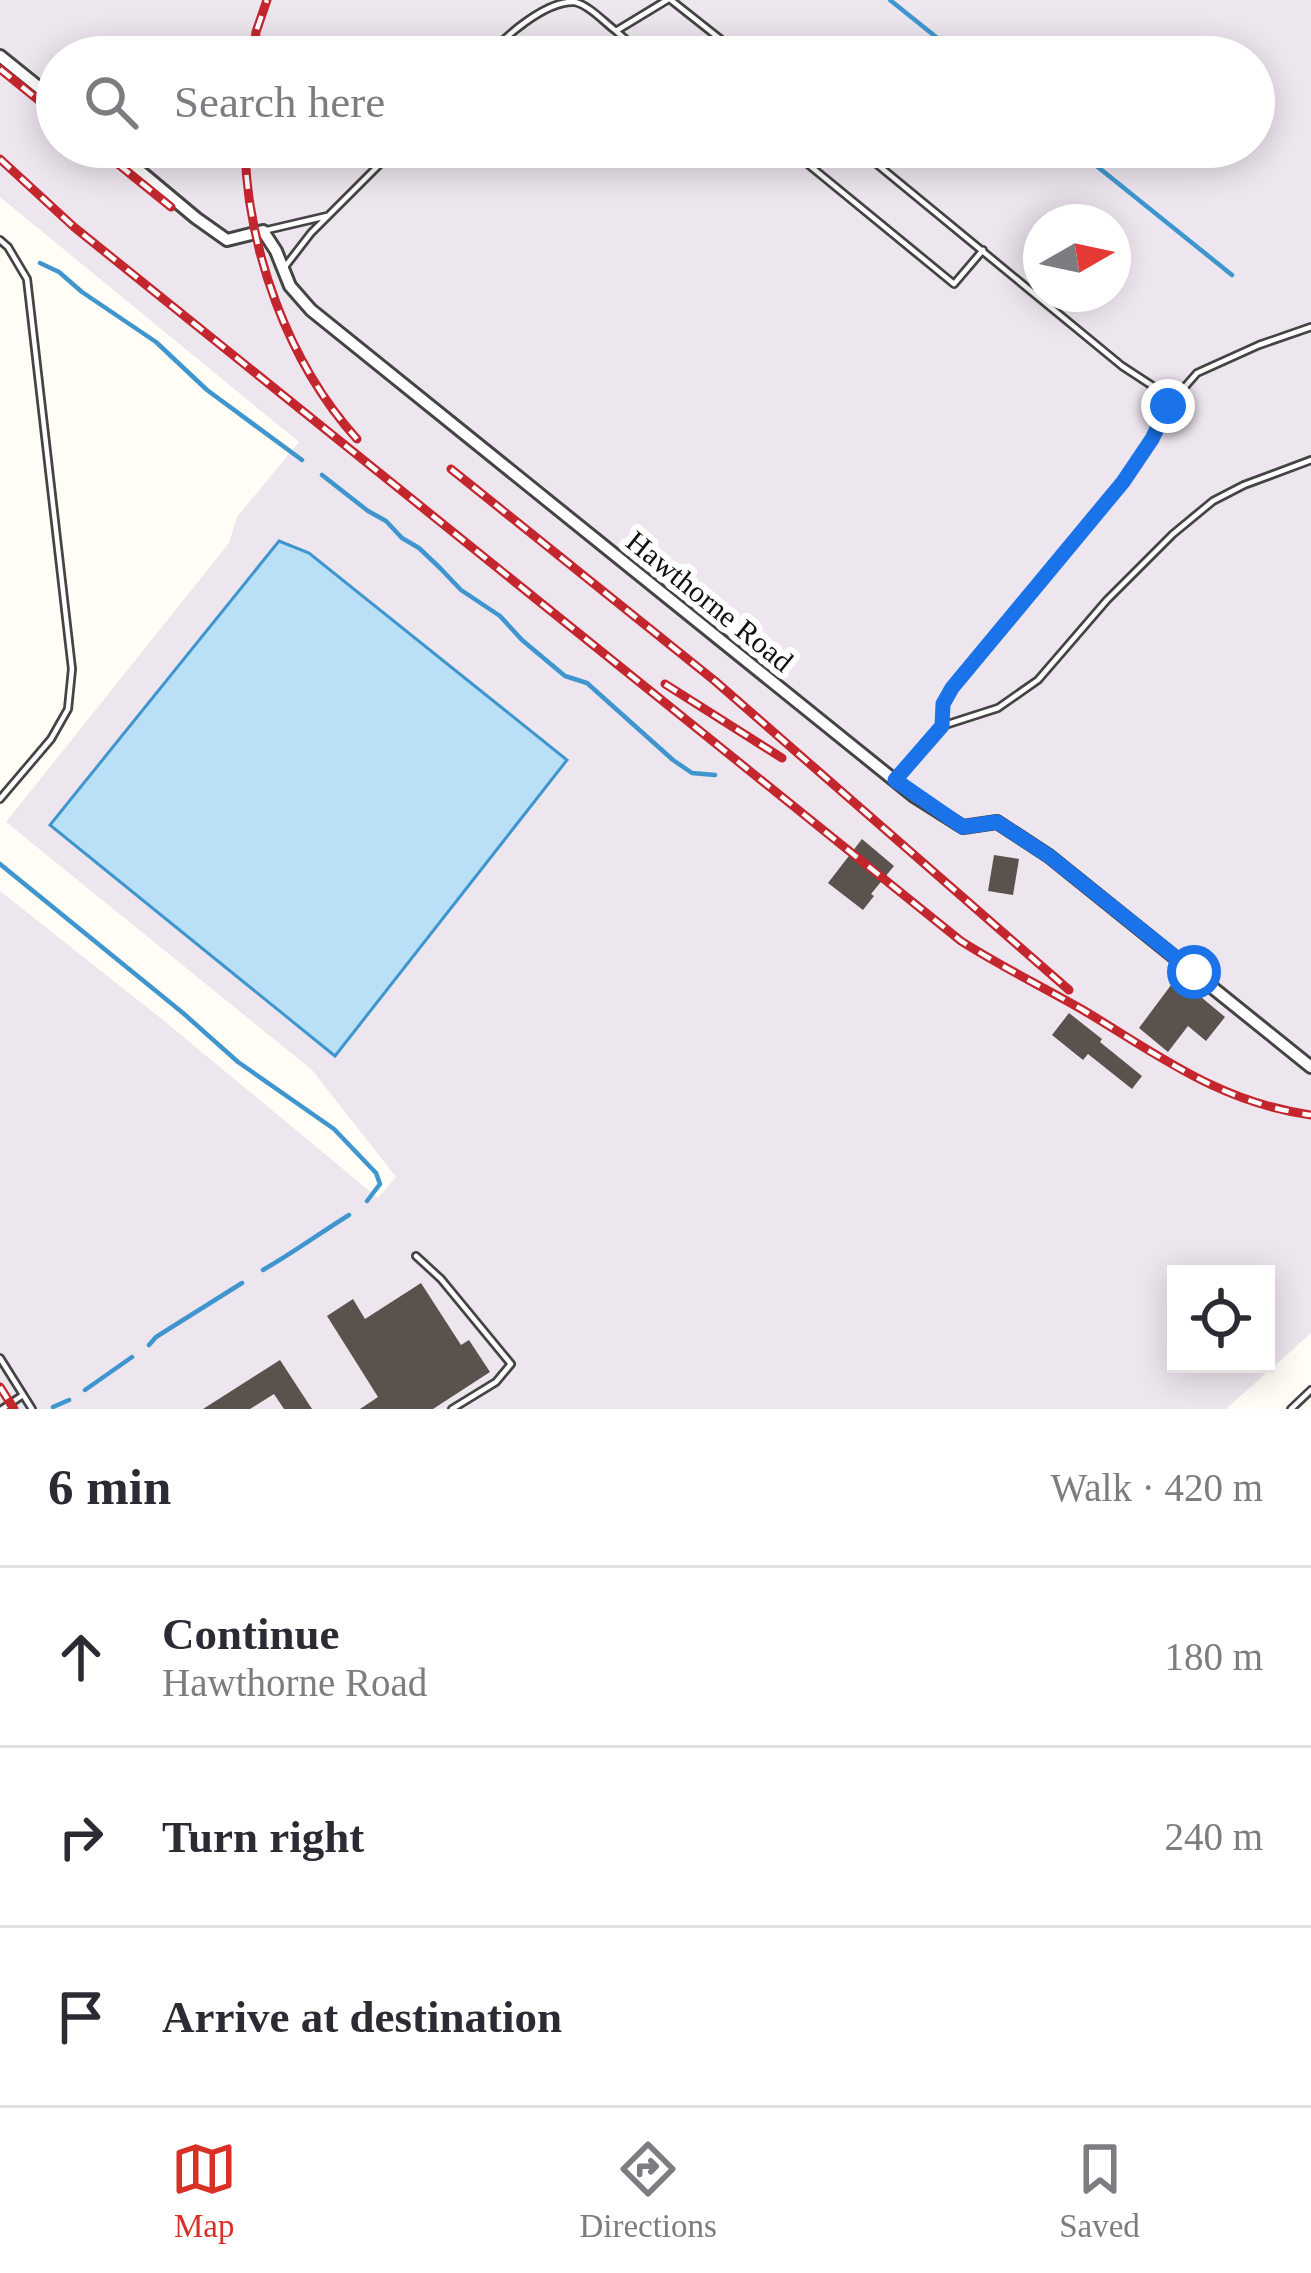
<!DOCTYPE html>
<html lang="en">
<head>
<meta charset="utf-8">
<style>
  :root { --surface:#fff; --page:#f2f2f3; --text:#2b2b33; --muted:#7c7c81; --line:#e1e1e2; --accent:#d93025 }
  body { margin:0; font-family:"Times New Roman",serif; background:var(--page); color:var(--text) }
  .controls { position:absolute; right:36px; bottom:36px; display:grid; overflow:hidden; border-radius:0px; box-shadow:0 6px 30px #0003 }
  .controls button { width:108px; height:108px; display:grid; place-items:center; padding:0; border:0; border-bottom:3px solid var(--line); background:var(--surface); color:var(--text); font:60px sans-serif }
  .compass { position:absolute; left:1023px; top:204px; width:108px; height:108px; border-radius:50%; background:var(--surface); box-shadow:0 6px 30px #0003; rotate:81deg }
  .stop { position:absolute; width:36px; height:36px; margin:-27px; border:9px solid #1a73e8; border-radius:50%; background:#fff }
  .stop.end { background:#1a73e8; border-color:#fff; box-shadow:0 3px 12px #0008 }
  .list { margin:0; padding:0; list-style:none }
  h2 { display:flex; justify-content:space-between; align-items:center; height:156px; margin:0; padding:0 48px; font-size:51px }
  h2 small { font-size:39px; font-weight:400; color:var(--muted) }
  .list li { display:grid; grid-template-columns:78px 1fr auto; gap:36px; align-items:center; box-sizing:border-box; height:180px; padding:0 48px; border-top:3px solid var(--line) }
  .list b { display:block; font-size:45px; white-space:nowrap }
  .list p { margin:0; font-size:39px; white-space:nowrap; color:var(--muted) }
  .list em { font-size:39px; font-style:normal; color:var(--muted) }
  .icon { flex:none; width:66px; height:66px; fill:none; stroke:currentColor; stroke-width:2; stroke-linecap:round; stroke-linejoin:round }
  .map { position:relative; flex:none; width:1311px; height:1409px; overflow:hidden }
  .search { position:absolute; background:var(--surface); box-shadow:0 6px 30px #0003; left:36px; right:36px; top:36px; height:132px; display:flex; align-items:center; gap:30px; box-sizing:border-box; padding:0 42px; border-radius:66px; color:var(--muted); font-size:45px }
  .sheet { height:696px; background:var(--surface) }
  nav { display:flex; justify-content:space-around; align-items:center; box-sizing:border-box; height:168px; border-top:3px solid var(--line); background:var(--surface); font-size:33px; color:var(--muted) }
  nav a { display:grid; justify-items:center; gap:6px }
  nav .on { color:var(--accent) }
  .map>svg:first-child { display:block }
</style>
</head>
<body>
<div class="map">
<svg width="1311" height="1409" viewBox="0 0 1311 1409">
  <rect width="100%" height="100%" fill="#fffdf5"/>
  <!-- industrial -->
  <path fill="#eee6ef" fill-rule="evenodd" d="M0,0H1311V1333L1226,1409H0V891L163,1020L378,1198L396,1177L312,1070L6,822L229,543L237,517L299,442L0,197ZM57,57H1254V147H57ZM1041,222H1113V294H1041ZM1176,1274H1266V1364H1176Z"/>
  <!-- water -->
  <path fill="#b9e0f7" stroke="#3f96cf" stroke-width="3" d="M279,541L309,553L567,760L335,1056L50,825Z"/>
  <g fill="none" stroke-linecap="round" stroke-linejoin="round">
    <!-- stream -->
    <path stroke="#3f96cf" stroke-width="4.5" d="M890,0L961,57
      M1073,147L1232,275
      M40,263L59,272L82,292L156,342L207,390L302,460
      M322,475L368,511L386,521L402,538L419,548L440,568L461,590L500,616L522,640L565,676L587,683L673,760L692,773L715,775
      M0,864L183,1013L238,1062L334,1129L376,1173L380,1184L367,1201
      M263,1270C293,1253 320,1233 349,1215
      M149,1345L156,1337L242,1283
      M85,1390L132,1357
      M53,1407L69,1400"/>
  </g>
  <!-- building -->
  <path fill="#5a524d" d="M862,839L894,866L871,894L874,896L863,910L828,883Z
    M994,855L1019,859L1013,895L988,891Z
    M1177,977L1225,1017L1206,1041L1188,1026L1168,1052L1139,1028Z
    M1069,1013L1102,1039L1100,1042L1142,1076L1132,1089L1088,1054L1083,1060L1052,1035Z
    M421,1283L461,1345L469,1340L490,1372L433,1409H360L378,1397L327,1316L353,1299L365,1319Z
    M280,1360L312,1409H284L274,1394L250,1409H203Z"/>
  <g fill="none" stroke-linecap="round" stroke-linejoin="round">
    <defs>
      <path id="service" d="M671,0L743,57
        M616,31L639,51L671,47L683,57
        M486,57C504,38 545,0 575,2C590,6 604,22 616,31L667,0
        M787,147L954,284L983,250
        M856,147L1122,366L1174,400
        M263,231L327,216
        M0,240L8,247L27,279L72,669L68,709L51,739L0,799
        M284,268L311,233L397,147
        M942,726L943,704L952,688L1123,482L1152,438L1168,406L1197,373L1259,345L1311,327
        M897,778L942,726L998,708L1038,680L1107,600L1173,534L1213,501L1244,485L1311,460
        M416,1256L441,1279L511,1364L496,1382L452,1409
        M0,1358L32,1409
        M2,1409L23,1395
        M1291,1409L1311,1390"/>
      <path id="minor" d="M0,56L57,102
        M111,147L196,218L227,240L263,231L276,251L290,286L311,310L914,796L963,827L997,822L1049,856L1311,1067"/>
    </defs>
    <!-- service casing -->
    <use href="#service" stroke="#444" stroke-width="10"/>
    <!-- minor casing -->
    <use href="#minor" stroke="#444" stroke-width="16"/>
    <!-- service -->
    <use href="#service" stroke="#fff" stroke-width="4.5"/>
    <!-- minor -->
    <use href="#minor" stroke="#fff" stroke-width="10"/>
    <defs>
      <path id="rail" d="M253,57L256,32L267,0
        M0,69L57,115
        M97,147L171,207
        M245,147C247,248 288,363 357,439
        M0,159L74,227L961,941C1000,966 1043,987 1083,1010C1160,1056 1219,1102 1311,1115
        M451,469L715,681L1069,990
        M665,684L782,758
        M0,1387L14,1409"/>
    </defs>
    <!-- rail casing -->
    <use href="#rail" stroke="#c4262e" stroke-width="9"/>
    <!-- rail -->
    <use href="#rail" stroke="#fff" stroke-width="4.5" stroke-dasharray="14" stroke-linecap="butt"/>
  </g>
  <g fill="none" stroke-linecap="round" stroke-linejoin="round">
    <!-- route -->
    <path stroke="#1a73e8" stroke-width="15" d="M1168,406L1152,439L1123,482L952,688L943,704L942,726L895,780L963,827L997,822L1049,856L1194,972"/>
  </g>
  <g text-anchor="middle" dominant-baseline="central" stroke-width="12" stroke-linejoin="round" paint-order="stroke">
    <!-- street labels -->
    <g font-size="30" fill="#111" stroke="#fff">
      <text transform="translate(710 601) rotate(39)">Hawthorne Road</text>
    </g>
  </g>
</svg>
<div class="controls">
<button><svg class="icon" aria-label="locate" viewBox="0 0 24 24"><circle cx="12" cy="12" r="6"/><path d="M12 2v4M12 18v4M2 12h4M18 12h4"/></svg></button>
</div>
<svg class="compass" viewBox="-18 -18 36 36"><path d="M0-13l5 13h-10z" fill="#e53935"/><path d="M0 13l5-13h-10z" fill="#7c7c81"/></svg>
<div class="stop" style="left:1194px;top:972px"></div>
<div class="stop end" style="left:1168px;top:406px"></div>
<div class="search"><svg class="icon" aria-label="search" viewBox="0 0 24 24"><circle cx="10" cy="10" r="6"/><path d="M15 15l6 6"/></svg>Search here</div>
</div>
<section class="sheet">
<h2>6 min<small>Walk · 420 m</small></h2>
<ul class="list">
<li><svg class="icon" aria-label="ahead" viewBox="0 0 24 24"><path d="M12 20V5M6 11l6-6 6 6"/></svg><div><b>Continue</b><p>Hawthorne Road</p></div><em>180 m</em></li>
<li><svg class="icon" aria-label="right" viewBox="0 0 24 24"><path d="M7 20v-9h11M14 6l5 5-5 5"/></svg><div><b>Turn right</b></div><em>240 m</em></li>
<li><svg class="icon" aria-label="arrive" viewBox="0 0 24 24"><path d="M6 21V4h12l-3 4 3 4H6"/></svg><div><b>Arrive at destination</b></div></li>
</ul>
</section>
<nav>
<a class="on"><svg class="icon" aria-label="map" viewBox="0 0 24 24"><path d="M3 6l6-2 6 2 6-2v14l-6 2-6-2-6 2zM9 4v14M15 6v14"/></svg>Map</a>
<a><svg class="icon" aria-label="directions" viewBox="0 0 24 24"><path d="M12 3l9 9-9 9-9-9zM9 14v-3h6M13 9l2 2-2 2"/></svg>Directions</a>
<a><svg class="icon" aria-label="saved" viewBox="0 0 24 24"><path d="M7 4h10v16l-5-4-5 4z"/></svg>Saved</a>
</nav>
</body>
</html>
